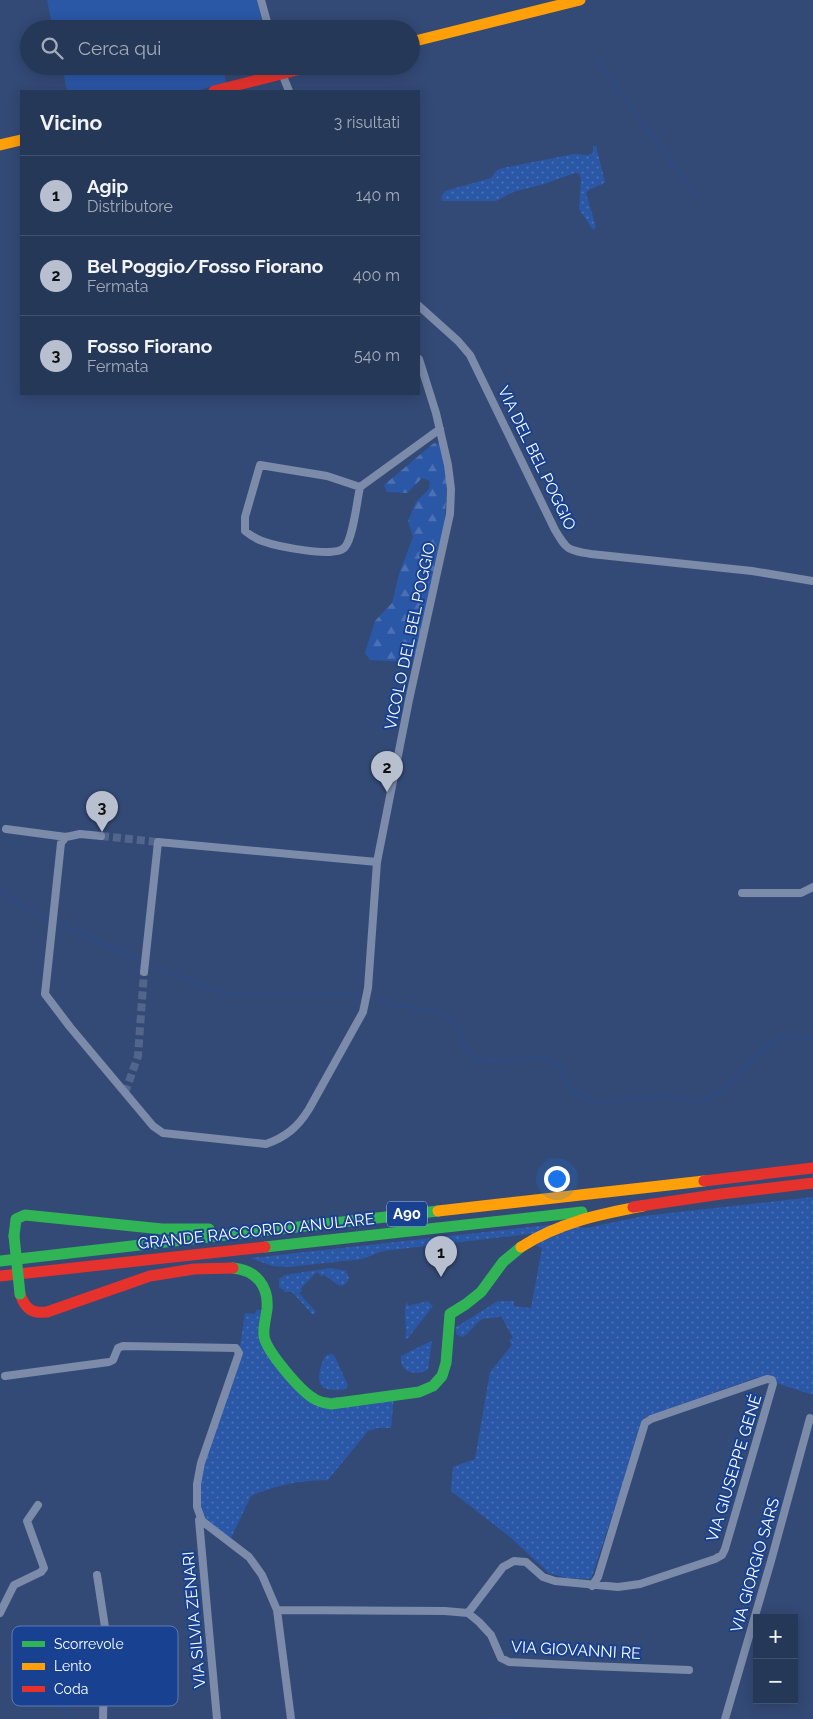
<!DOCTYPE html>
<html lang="it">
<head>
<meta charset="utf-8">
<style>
  :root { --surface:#263858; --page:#2e3f5e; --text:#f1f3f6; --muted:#a4acba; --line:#42526e; --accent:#b8c0cf }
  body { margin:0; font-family:Raleway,sans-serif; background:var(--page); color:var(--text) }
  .controls { position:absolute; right:15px; bottom:15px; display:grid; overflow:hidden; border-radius:0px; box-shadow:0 2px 12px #0003 }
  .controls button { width:45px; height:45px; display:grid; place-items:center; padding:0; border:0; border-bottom:1px solid var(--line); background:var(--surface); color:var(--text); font:25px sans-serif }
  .you { position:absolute; left:556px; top:1178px; width:18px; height:18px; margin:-12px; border:4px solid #fff; border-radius:50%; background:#1a73e8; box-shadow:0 0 0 8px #1a73e833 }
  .badge { display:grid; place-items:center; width:32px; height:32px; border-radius:50%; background:var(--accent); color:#111; font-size:16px; font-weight:700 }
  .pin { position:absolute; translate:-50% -41px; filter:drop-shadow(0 1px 2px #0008) }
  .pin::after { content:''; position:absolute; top:26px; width:18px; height:15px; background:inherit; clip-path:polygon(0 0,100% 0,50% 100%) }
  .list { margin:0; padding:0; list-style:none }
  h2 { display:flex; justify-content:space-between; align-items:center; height:65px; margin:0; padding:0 20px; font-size:21px }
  h2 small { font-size:16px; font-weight:400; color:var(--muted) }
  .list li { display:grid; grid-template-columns:32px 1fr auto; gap:15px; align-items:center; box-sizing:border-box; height:80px; padding:0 20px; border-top:1px solid var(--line) }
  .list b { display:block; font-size:19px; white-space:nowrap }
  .list p { margin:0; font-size:16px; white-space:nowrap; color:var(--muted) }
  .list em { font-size:16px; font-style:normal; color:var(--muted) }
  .icon { flex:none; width:28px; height:28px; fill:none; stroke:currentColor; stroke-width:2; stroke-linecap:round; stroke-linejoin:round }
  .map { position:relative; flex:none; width:813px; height:1719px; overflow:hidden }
  .search { position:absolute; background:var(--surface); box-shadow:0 2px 12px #0003; left:20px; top:20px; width:400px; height:55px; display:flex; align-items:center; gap:12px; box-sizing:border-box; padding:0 18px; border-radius:28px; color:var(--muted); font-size:19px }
  .panel { position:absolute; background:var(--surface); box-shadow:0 2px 12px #0003; left:20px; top:90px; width:400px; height:305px; border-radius:0px }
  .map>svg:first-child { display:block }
</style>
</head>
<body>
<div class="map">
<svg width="813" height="1719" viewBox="0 0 813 1719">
  <defs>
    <pattern id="grass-dots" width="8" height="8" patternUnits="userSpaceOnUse" patternTransform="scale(1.25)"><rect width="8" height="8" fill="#2b57a7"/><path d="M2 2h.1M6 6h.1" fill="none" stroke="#4b70b4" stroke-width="1.8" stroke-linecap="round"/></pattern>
    <pattern id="forest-firs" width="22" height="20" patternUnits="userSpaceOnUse" patternTransform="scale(1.25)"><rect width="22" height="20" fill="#2b57a7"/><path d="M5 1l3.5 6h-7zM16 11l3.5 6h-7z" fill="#4b70b4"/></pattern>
  </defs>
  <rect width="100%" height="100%" fill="#334a76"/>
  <!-- grass -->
  <path fill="url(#grass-dots)" d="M593,146H596L605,182C599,187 590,187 586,193L596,227L593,230L579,209L581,179L579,174L575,173L544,184L513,192L496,201H442L441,197L445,191L491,178L497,170L503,168L574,154L588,155L593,153Z
    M813,1197V1395L758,1377L645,1417L591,1579L567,1578L549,1573L510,1537L451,1491L453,1467L475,1459L490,1372L512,1345L509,1340L513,1338L501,1316C494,1319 486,1317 481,1320C473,1325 470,1334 462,1337L456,1334V1327L498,1301H514V1306L531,1308L542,1248L535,1245L564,1225L587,1228L643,1216Z
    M557,1224L537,1233L383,1251L362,1259L289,1267L272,1266L251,1258Z
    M331,1268L346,1271L349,1278C342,1295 333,1279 324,1275L321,1276L317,1272L301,1288L302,1291L299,1293L316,1312L313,1315L292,1292H286L279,1287V1279L285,1275Z
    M407,1301L408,1306L428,1301L433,1306L408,1338L405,1339C408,1327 402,1312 407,1301Z
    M256,1310H264V1333L312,1398L394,1395L391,1428H378L368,1431L328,1480C297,1481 280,1484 251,1496L229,1542L199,1515L201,1463L239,1353L245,1313L255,1314Z
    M431,1341L432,1342L428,1369C417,1377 399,1373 401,1356Z
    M330,1354L334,1355L348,1385L346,1389C315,1394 315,1380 325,1356Z"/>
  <!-- forest -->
  <path fill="url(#forest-firs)" d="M434,443H438L442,447L447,483L444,530L414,658L407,662L370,660L365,653L375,621L392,603L399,574L413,537L408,521L416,502L429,489L430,481L422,478L407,493L387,492L384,485Z"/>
  <!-- green -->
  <path fill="#2b57a7" d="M47,0H257L264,29H53Z
    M62,66H223L226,83L195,91H67Z"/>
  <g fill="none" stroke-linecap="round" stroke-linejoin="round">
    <!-- stream -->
    <path stroke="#2e4b85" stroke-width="2" d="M596,59L696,195
      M0,890L20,905L51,920
      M55,922L142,962
      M148,965L221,992L241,995L346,994L361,996
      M377,999C387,1000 396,1006 405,1007C422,1010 443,1008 455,1022C466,1037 458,1049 478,1059C482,1061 488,1060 493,1060C499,1060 506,1061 512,1060C530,1060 542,1052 559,1066C563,1070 564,1078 568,1083C573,1091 585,1099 595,1101C618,1103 641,1096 663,1096C677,1096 691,1104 704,1100C745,1088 756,1022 813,1039
      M0,1658C28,1675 51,1696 74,1719
      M483,1719H517"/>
    <!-- street-tunnel -->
    <path stroke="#52658b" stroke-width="8" stroke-dasharray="8 4" stroke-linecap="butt" d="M101,836L158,842
      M125,1093L138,1056L144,972"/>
    <!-- street -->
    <path stroke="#7b8ba9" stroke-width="8" d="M261,0L269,29
      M279,66L289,91
      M419,306L458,341L470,355L555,530C567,550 567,550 591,554L752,571L813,581
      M360,487L327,476L260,465L245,517V531C250,535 256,539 262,541C276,546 336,559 345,547C353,538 357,501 360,487L440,429
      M6,829L66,837L80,834L101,836
      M66,837L61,843L45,994L70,1027L153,1126L163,1133L266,1144C286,1137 298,1127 309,1109L363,1012L368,988L377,862L409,700L450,514L451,489L448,465L436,413L419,359
      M742,893H801L813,887
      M144,972L158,842L377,862
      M5,1376L109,1362L113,1360L118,1348L123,1346L236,1348L239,1353L201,1463L197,1484V1507L202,1521L249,1557L262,1575L277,1610L291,1719
      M200,1518L199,1520L217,1719
      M97,1575L105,1627L103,1719
      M277,1610L445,1611L468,1613L479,1622L491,1635L501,1658L509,1662L590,1666L689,1670
      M0,1613L14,1585L41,1572L44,1568L27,1521L38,1505
      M468,1613L503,1567L514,1561L526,1562L543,1577L555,1581L618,1587L640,1584L715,1559L722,1555L725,1549L773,1384L772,1380L767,1379L651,1419L645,1423L598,1577L592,1586
      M725,1719L771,1561L810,1418"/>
    <!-- fast -->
    <path stroke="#30b455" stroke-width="11" d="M14,1236L16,1219L25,1215L162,1229H209
      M265,1247L582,1212
      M0,1261L438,1211
      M233,1268C256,1270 269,1286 267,1309C266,1318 263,1327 264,1336C266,1351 300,1390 313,1398C318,1402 325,1403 331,1404L419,1392L433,1386L442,1376L446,1363L450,1314L466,1304L481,1292L503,1262L521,1247"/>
    <!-- slow -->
    <path stroke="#ff9f0a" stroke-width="11" d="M411,42L580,0
      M0,145L21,140
      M438,1211L704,1181
      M521,1247C558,1223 600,1214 643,1206"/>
    <!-- jam -->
    <path stroke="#e5322d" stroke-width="11" d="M214,91L313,66
      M704,1181L813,1168
      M633,1207L721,1194L813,1183
      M0,1276L265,1247
      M20,1294C25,1308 31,1314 47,1312L150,1276L194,1269L233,1268"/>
    <!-- fast-bridge -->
    <path stroke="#30b455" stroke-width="11" d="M14,1236L20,1294"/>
  </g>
  <g text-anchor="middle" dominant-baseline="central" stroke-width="4" stroke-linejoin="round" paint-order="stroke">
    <!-- shield labels -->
    <rect fill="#184191" stroke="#bac6de" stroke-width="1" x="387" y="1201.5" width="40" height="25" rx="4"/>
    <g font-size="15" font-weight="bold" fill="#fff">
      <text x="407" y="1214">A90</text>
    </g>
    <!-- street labels -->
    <g font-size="16" fill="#fff" stroke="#184191">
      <text transform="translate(537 458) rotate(64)">VIA DEL BEL POGGIO</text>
      <text transform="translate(410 636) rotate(-78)">VICOLO DEL BEL POGGIO</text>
      <text transform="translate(256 1231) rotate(-6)">GRANDE RACCORDO ANULARE</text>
      <text transform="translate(734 1468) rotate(-73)">VIA GIUSEPPE GENÉ</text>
      <text transform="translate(755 1565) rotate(-74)">VIA GIORGIO SARS</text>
      <text transform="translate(194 1620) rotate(-95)">VIA SILVIA ZENARI</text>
      <text transform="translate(576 1650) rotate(3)">VIA GIOVANNI RE</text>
    </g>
  </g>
  <!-- legend -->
  <rect x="12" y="1626" width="166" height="80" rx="8" fill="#184191" stroke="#5d7ab2" stroke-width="1"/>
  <rect x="22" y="1641" width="23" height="6" fill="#30b455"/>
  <rect x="22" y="1663" width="23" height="7" fill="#ff9f0a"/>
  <rect x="22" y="1686" width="23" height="6" fill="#e5322d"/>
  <g font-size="14" fill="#fff">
    <text x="54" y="1649">Scorrevole</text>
    <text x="54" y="1671">Lento</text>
    <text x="54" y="1694">Coda</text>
  </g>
</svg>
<div class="controls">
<button>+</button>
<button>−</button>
</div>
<div class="you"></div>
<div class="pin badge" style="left:441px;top:1277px">1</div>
<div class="pin badge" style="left:387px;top:792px">2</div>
<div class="pin badge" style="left:102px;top:832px">3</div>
<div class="search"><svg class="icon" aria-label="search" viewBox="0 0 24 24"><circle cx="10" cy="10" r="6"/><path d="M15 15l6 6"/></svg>Cerca qui</div>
<section class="panel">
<h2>Vicino<small>3 risultati</small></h2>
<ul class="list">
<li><span class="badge">1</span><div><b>Agip</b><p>Distributore</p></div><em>140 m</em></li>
<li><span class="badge">2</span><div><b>Bel Poggio/Fosso Fiorano</b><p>Fermata</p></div><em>400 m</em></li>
<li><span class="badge">3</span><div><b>Fosso Fiorano</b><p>Fermata</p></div><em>540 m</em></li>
</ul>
</section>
</div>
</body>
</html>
